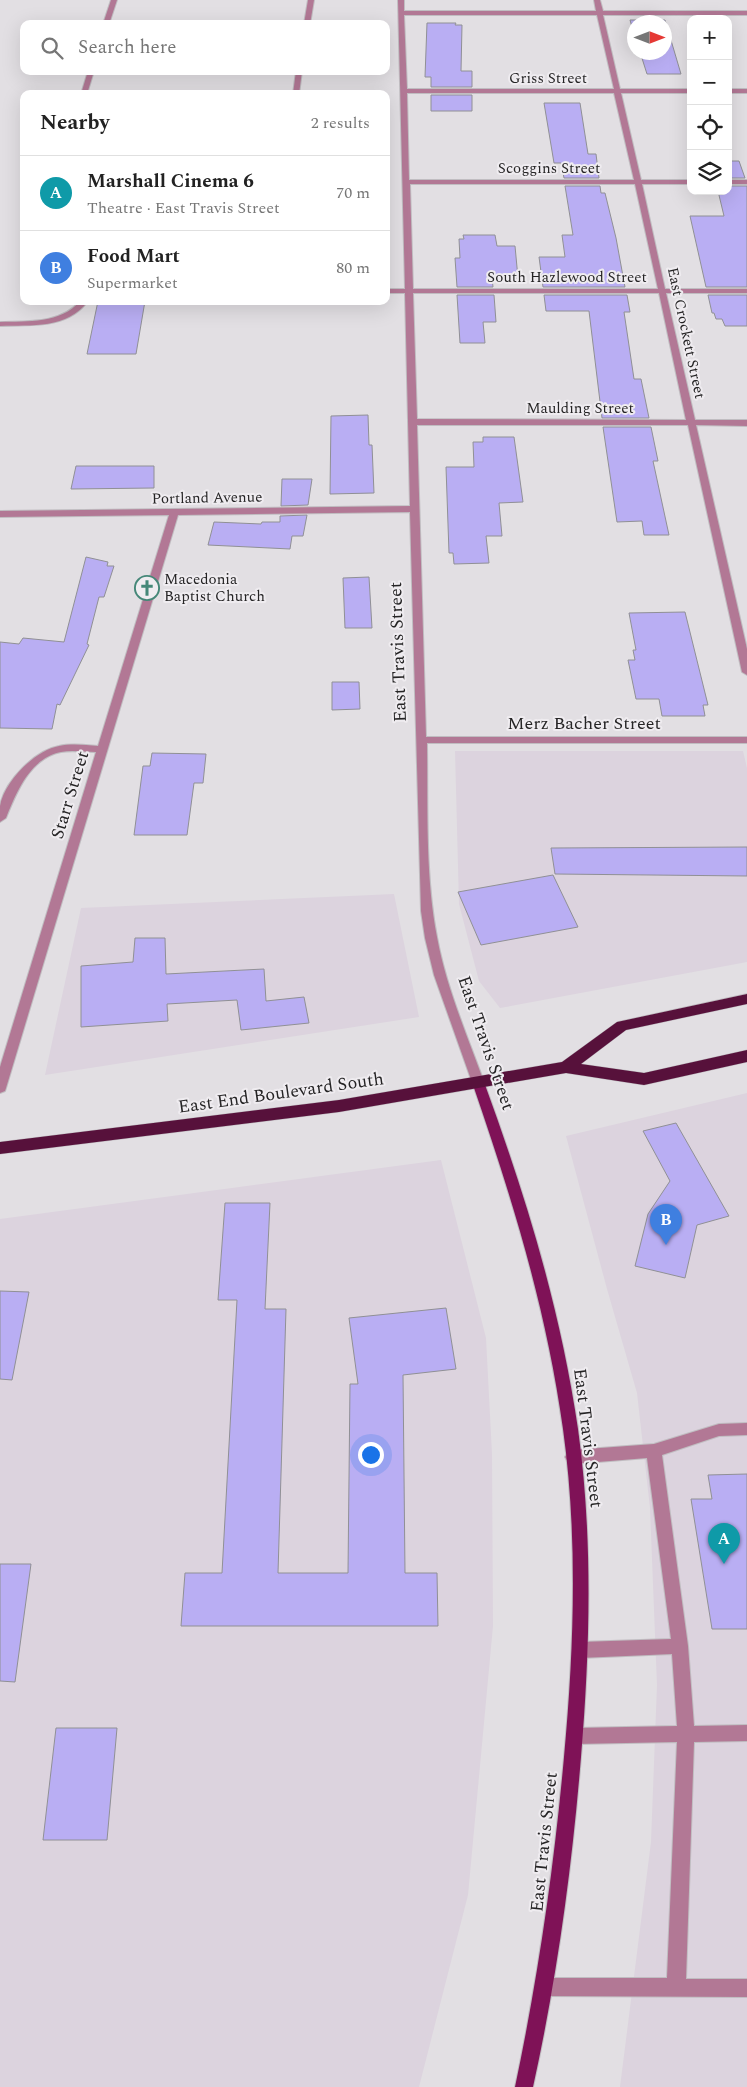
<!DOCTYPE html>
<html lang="en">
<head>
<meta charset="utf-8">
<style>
  :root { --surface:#fff; --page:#f2f2f2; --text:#222; --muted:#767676; --line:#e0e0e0; --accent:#7c3aed }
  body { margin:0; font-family:Spectral,serif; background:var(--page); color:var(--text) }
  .controls { position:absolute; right:15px; top:15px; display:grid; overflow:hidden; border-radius:10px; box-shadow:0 5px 20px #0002 }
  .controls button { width:45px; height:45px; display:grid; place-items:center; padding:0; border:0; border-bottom:1px solid var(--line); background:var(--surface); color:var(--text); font:25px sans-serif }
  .compass { position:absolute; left:627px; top:15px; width:45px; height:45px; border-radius:50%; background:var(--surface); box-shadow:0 5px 20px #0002; rotate:90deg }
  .you { position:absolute; left:370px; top:1454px; width:18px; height:18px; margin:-12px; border:4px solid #fff; border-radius:50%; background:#1a73e8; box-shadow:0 0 0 8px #1a73e833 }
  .badge { display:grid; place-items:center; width:32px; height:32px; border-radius:50%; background:var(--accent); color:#fff; font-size:16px; font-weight:700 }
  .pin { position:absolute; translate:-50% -41px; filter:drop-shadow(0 1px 2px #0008) }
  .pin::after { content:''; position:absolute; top:26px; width:18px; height:15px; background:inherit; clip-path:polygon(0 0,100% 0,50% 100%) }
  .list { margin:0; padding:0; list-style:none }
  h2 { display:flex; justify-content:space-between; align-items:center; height:65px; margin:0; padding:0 20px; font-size:21px }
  h2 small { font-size:16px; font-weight:400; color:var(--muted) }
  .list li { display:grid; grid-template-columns:32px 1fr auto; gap:15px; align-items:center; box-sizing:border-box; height:75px; padding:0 20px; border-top:1px solid var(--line) }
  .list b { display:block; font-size:19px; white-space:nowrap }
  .list p { margin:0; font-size:16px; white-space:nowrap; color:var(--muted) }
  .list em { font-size:16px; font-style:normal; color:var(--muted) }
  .icon { flex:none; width:28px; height:28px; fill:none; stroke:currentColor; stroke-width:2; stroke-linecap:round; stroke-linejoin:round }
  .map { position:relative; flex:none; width:747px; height:2087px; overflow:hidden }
  .search { position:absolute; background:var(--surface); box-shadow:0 5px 20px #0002; left:20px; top:20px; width:370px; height:55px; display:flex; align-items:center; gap:12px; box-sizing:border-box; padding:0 18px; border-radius:10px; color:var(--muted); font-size:19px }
  .panel { position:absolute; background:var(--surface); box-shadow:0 5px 20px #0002; left:20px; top:90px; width:370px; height:215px; border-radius:10px }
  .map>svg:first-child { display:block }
</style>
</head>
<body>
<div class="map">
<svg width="747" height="2087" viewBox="0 0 747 2087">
  <rect width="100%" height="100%" fill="#e2dfe3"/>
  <!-- built -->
  <path fill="#dcd3de" d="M455,751H743L747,768V962L500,1008L479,981L459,904Z
    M394,894L419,1017L45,1075L81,908Z
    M747,1093V2087H620L651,1842L657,1685L650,1508L637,1393L607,1289L566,1136Z
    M441,1160L486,1338L492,1454L493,1626L468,1895L419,2087H0V1219Z"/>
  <!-- building -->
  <path fill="#b9aef3" stroke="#909095" d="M630,20H665L681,74H647L640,52H664V22H634V34Z
    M427,23H456L455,25H462L461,71H472V87H431V77H425Z
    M431,95H472V111H431Z
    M544,103H580L588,154H596L599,178H564L561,163H554Z
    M728,161H739L745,178H728Z
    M565,186H600L601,193H605L616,238L625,287H543L539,257H565L562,235H573Z
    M728,186H747V287H706L690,216H724L718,191H728Z
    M463,235H495L497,246H515L518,278L492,277L493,287H457L455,258H460L459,239H464Z
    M457,295H494L496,322H483L485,343H460Z
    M544,295H627L630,312H624L634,379H641L649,418H602L589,311H546Z
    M708,295H747V326H725L722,319H716L714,313H712Z
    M98,301H145L136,354H87Z
    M368,415L369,445H372L374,493L330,494L331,416Z
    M603,427H651L658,461H653L669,535H644L642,521L617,522Z
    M483,437H514L523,502L499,503L502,536H486L489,563L454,564L453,553H449L446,467H474L473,442H483Z
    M76,466H154V488L71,489Z
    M282,479H312L308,505L281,506Z
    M307,515L303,536H292L290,549L208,545L214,522L261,524L262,522H280V516Z
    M86,557L108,562L107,566H114L104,597H99L87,644L89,645L60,705L57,704L52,729L0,728V642L19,644L23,638L64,642Z
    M369,577L372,628H345L343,578Z
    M685,612L708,705H703L705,716H662L659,699H636L628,660H635L633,650H636L629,613Z
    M332,682H359L360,709L332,710Z
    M152,753L206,754L203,783H194L187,835H134L143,766H150Z
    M747,847V876L555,874L551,848Z
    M553,875L578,927L481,945L458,892Z
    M135,938H165L166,974L264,969L266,1001L304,997L309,1023L241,1030L237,1000L167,1004L168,1021L81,1027V966L133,962Z
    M676,1123L729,1216L697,1225L685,1278L635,1266L648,1214L670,1181L643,1131Z
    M225,1203H270L265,1309H286L278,1573H348L350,1384H358L349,1318L446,1308L456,1369L403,1375L405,1573H437L438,1626H181L185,1573H222L237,1300H218Z
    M0,1291L29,1292L12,1380L0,1379Z
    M747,1474V1629H712L691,1499H712L708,1475Z
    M0,1564H31L15,1682L0,1681Z
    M56,1728H117L107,1840H43Z"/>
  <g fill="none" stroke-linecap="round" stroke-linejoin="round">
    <defs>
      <path id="minor" d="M111,0H117L109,24H103Z
        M308,0H314L310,24H304Z
        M398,0H404V11H596L594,0H600L603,11H747V15H603L620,89H691V93H621L641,180H691V184H642L665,289H747V293H666L695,420H747V426L696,425L747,649V675L742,672L688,425H417L426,737H747V743H427C428,807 425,874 437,937C446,987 467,1035 484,1082L483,1085H473L434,975L425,938L421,911L410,512L178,515L6,1088L5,1091L0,1093V1067L96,752C85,752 72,750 61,752C30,758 16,793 6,818L0,822C0,817 0,811 0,806C4,782 35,750 59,746C72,743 85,745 98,746L169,515L0,517V511L410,506L405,293H386V289H405ZM404,15H597L614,89H407ZM407,93H614L634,180H409ZM410,184H635L658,289H413ZM413,293H659L686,420L417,419Z
        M88,71H94L87,94H81Z
        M296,71H302L299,94H293Z
        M728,89H747V93H728Z
        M728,180H747V184H728Z
        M80,301H88C68,329 31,325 0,326V322C27,321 61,324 80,301Z
        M747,1423V1435L719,1436L662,1455L688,1646L694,1726L747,1725V1741L694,1742L686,1979H747V1997L544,1996L538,1993L535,1987L538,1981L544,1978H667L677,1742L575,1744L569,1742L567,1736L569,1730L575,1728L677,1726L672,1654L580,1658L574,1655L572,1650L574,1645L580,1642L671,1639L647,1458L573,1464L568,1462L565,1457L568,1452L573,1450L654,1444L719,1424Z"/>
      <path id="major" d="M478,1077L483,1079L484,1082C526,1197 560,1307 578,1429C593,1537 590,1648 581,1757C572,1868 557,1978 533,2087H515C538,1978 554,1868 564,1757C574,1649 578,1537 563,1429C546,1307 512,1198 472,1082L473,1079Z"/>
      <path id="highway" d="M747,994V1004L626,1030L581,1064L644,1073L747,1050V1062L644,1085L566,1073L339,1112L0,1154V1142L339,1100L562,1062L617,1022Z"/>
    </defs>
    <!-- minor casing -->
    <use href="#minor" stroke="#c0bdc1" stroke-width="2"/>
    <!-- major casing -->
    <use href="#major" stroke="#c0bdc1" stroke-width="2"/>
    <!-- highway casing -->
    <use href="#highway" stroke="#c0bdc1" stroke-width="1"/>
    <!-- minor -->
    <use href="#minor" fill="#b27895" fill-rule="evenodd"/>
    <!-- major -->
    <use href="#major" fill="#7f1257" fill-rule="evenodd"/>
    <!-- highway -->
    <use href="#highway" fill="#57113b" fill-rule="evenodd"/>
  </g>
  <!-- icons -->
  <defs>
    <symbol id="church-ring" viewBox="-11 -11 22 22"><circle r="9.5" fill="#efecf0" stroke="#458778" stroke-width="1.5"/><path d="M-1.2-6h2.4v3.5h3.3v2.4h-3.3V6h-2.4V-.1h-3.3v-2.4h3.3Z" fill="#458778"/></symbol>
  </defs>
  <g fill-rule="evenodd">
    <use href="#church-ring" x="133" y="574" width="28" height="28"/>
  </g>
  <g text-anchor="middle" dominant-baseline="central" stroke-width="4" stroke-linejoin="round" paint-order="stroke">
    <!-- far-street labels -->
    <g font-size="15" fill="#252425" stroke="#efecf0">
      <text x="548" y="78">Griss Street</text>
      <text x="549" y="168">Scoggins Street</text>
      <text x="567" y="277">South Hazlewood Street</text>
      <text transform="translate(686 333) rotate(78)">East Crockett Street</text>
      <text x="580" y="408">Maulding Street</text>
      <text transform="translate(207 498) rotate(-1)">Portland Avenue</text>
    </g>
    <!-- far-poi labels -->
    <g font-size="15" fill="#252425" stroke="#efecf0" text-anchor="start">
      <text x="164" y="579">Macedonia<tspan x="164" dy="17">Baptist Church</tspan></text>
    </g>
    <!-- street labels -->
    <g font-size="18" fill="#252425" stroke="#efecf0">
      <text transform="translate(398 652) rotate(-92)">East Travis Street</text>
      <text x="584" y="723">Merz Bacher Street</text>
      <text transform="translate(70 795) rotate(-73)">Starr Street</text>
      <text transform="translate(486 1043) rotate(71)">East Travis Street</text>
      <text transform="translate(281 1093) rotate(-8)">East End Boulevard South</text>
      <text transform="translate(588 1438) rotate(83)">East Travis Street</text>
      <text transform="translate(544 1842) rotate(-84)">East Travis Street</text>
    </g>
  </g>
</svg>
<div class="controls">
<button>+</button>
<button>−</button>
<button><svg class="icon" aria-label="locate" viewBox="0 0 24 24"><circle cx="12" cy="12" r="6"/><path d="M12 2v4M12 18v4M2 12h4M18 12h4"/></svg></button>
<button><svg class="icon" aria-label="layers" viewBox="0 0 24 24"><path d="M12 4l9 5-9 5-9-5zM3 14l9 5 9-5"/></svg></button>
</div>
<svg class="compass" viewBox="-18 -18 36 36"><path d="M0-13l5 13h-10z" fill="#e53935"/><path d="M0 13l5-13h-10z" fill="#767676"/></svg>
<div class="you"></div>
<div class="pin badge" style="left:724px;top:1564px;background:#0f9aa8">A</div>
<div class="pin badge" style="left:666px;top:1245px;background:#3f7fe0">B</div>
<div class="search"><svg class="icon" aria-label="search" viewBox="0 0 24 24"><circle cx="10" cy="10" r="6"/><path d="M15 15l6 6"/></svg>Search here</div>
<section class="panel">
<h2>Nearby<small>2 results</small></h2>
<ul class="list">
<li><span class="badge" style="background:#0f9aa8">A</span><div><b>Marshall Cinema 6</b><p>Theatre · East Travis Street</p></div><em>70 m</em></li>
<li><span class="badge" style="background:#3f7fe0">B</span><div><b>Food Mart</b><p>Supermarket</p></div><em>80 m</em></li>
</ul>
</section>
</div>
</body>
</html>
